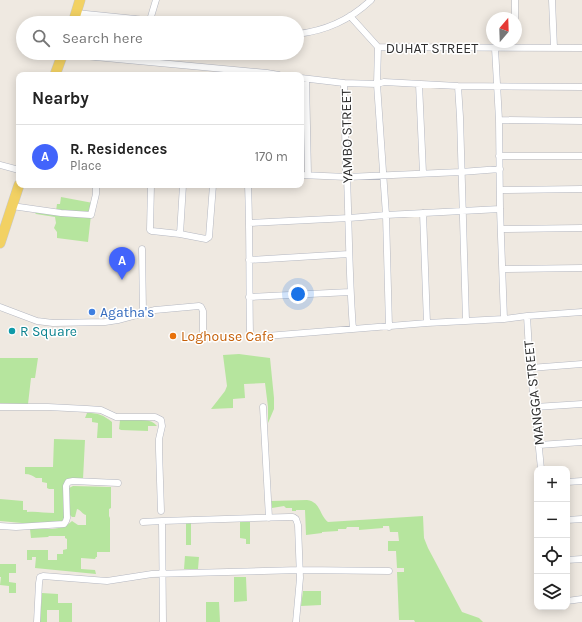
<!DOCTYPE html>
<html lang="en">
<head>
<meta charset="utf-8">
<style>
  :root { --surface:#fff; --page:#f6f6f6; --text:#222; --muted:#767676; --line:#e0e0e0; --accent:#4264fb }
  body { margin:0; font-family:Karla,sans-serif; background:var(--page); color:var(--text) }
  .controls { position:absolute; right:12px; bottom:12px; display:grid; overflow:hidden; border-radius:8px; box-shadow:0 2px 10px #0003 }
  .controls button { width:36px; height:36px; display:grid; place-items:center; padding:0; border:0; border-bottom:1px solid var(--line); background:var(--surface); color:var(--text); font:20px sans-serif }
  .compass { position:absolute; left:486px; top:12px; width:36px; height:36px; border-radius:50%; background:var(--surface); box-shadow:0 2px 10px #0003; rotate:19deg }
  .you { position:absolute; left:298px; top:294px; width:14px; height:14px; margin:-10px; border:3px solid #fff; border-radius:50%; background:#1a73e8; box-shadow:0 0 0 6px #1a73e833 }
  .badge { display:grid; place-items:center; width:26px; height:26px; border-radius:50%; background:var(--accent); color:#fff; font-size:13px; font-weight:700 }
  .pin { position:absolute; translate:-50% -33px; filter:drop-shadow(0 1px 2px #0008) }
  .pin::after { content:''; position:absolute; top:21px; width:14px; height:12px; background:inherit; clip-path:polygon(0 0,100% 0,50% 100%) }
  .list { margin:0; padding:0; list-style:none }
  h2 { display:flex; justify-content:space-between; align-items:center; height:52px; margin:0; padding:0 16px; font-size:17px }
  h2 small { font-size:13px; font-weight:400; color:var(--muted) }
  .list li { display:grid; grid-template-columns:26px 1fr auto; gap:12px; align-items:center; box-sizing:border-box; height:64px; padding:0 16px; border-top:1px solid var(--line) }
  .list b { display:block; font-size:15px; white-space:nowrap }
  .list p { margin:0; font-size:13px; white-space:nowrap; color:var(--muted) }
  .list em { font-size:13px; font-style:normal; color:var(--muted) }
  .icon { flex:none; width:22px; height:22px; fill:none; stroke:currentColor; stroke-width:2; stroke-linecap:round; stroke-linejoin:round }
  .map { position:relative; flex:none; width:582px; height:622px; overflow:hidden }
  .search { position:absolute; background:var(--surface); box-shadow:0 2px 10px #0003; left:16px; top:16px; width:288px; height:44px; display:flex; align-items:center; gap:10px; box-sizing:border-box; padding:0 14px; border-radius:22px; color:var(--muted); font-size:15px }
  .panel { position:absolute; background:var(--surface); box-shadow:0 2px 10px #0003; left:16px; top:72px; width:288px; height:116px; border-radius:8px }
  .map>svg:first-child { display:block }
</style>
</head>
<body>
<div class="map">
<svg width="582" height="622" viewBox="0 0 582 622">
  <rect width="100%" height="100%" fill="#efe9e1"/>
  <!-- green -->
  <path fill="#b6e59e" d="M61,197L93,203L91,214L56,211L57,204H60Z
    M35,210L91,215L88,242L57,238V232L54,228L56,223L55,217L36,214L35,213Z
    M239,354L270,358L274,398V409L268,423V407L265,383L244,384L245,398L233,399V408L211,409L225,391L227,386L223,355Z
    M0,358H38L35,378H31L28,404L0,403Z
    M87,413C99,413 103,415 112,422V438H97L98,423L92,422V418H85Z
    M130,419C140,421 151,418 157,426H148V431L121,430L119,429L120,420Z
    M54,439L85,440L83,479C77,478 66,477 64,483V517L63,521L59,523H22L0,521V499L23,501V510H27V512C36,511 45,513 54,513V489H49L47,488V483L42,482V478H36C33,476 30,474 25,474V467H53Z
    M73,486L111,487V508L109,509V516L110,518V552H97V557H96L95,559L81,558V569L95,570L96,574L35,568L36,557H32V560H27V550H48V560H57V554H63V550L67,549V539L65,538V536H49L48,537L31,538L30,529H52L65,527L72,521L78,525H86V515C82,514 81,510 77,509L75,517H72L70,515L69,488Z
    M307,500C321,502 319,515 328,522L423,516L424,538L428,548L462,612L479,618L483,622H415L414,620H399L397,572H404V568H397L396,551H388V541H399L398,532H390L389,526H383V528L359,530V527H347L346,529H338V531L322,532V533L306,535L305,510H296V511H292V508H286L284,506L272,508L271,501Z
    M240,522H250V544H246V539L240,538Z
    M186,523H191V545H186Z
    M185,556L199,557L198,569H184Z
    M0,564H16V573H9V582L16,583V593H9V586L0,585L1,577H0Z
    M234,577H246L247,601L234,602Z
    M303,591H321V605L301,606Z
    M42,593L58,594V603H72V622H59V610H47V622H40Z
    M206,602H219L220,622H206Z"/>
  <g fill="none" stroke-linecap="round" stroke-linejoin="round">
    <defs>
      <path id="street" d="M552,0L554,48
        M76,13L175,23
        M350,16L378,47L377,84L386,215L389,327
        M515,18V0
        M150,20L156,0
        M297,34C325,31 351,19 371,0
        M378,47L582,48
        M63,54L267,73L268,75
        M267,73L279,75
        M301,78L344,83
        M306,79L308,175
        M419,84L423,173
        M458,86L460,117L466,321
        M499,120L582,121
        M499,156H582
        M0,165L19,170
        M301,175L347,177L461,172L500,169
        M151,185L150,230L152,231L180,234L206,239L209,237L213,185
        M248,185C250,235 249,284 250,334L253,337L427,323L504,319L500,209L499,120L495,48
        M500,190L582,189
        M12,206L61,213L91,215L96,194V185
        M423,213L427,323
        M249,223L349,218L386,215L500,209
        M501,229L582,228
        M180,234L183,185
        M142,249L143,312
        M249,260L349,254
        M503,269L582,268
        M249,297L350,292
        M0,307L37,321L53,323L105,322L118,320L155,310L199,306L201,307L203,311V335
        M527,316L530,368L535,407L541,469
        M504,319L527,316L582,312
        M353,329C349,278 349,228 347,177L346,172L344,83L377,84L384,82L458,86L582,87
        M530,368L582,364
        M0,407H48L87,409L101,410L116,417H155L161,420L162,426L159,439V450L161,511
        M263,407L269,518
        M535,407L582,404
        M539,445L582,442
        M567,482L582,481
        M567,520L582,519
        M162,521L289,517H293L296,519L298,525L300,578L296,622
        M143,522L162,521L163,622
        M0,526L16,527L64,524L66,521L67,518L66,486L68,482L73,481L118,483
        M567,560L582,559
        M567,601L582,599
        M37,622L39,583L40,577L43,576L107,581L152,574L300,570L389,571"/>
      <path id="primary" d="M73,23L80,0
        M55,75L63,53
        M0,243L19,185"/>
    </defs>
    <!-- street casing -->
    <use href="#street" stroke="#b4b7c1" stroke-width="7"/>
    <!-- primary casing -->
    <use href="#primary" stroke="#c9c9c9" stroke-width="11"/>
    <!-- street -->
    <use href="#street" stroke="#fff" stroke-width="6"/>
    <!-- primary -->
    <use href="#primary" stroke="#f2d163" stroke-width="10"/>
  </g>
  <!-- markers -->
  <circle fill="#3f7fe0" stroke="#fff" stroke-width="1.5" cx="92" cy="312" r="4"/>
  <circle fill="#0f9aa8" stroke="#fff" stroke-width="1.5" cx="12" cy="331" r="4"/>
  <circle fill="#e8710a" stroke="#fff" stroke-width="1.5" cx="173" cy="336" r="4"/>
  <g text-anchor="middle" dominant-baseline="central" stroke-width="3" stroke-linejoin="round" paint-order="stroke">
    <!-- street labels -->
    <g font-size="14" fill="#2e2e2e" stroke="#fff">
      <text x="432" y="48">DUHAT STREET</text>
      <text transform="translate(347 136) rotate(-91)">YAMBO STREET</text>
      <text transform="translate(534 393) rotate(-96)">MANGGA STREET</text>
    </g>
    <!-- shop labels -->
    <g font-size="14" fill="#366cbe" stroke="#fff" text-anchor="start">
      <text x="100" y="312">Agatha's</text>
    </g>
    <!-- culture labels -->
    <g font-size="14" fill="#0d838f" stroke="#fff" text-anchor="start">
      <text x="20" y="331">R Square</text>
    </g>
    <!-- food labels -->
    <g font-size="14" fill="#c56008" stroke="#fff" text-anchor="start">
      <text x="181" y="336">Loghouse Cafe</text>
    </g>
  </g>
</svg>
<div class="controls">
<button>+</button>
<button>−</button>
<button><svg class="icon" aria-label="locate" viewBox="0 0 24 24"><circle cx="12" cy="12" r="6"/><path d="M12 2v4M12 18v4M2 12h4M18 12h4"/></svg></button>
<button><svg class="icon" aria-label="layers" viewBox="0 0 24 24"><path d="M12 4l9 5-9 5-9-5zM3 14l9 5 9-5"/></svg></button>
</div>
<svg class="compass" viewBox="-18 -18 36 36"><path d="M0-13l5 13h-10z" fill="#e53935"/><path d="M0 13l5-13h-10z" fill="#767676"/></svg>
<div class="you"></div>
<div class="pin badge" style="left:122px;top:280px">A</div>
<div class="search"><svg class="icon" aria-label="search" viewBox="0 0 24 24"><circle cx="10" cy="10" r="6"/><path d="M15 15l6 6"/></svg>Search here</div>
<section class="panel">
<h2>Nearby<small></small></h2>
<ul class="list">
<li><span class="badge">A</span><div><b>R. Residences</b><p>Place</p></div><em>170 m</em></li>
</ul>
</section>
</div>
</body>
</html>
